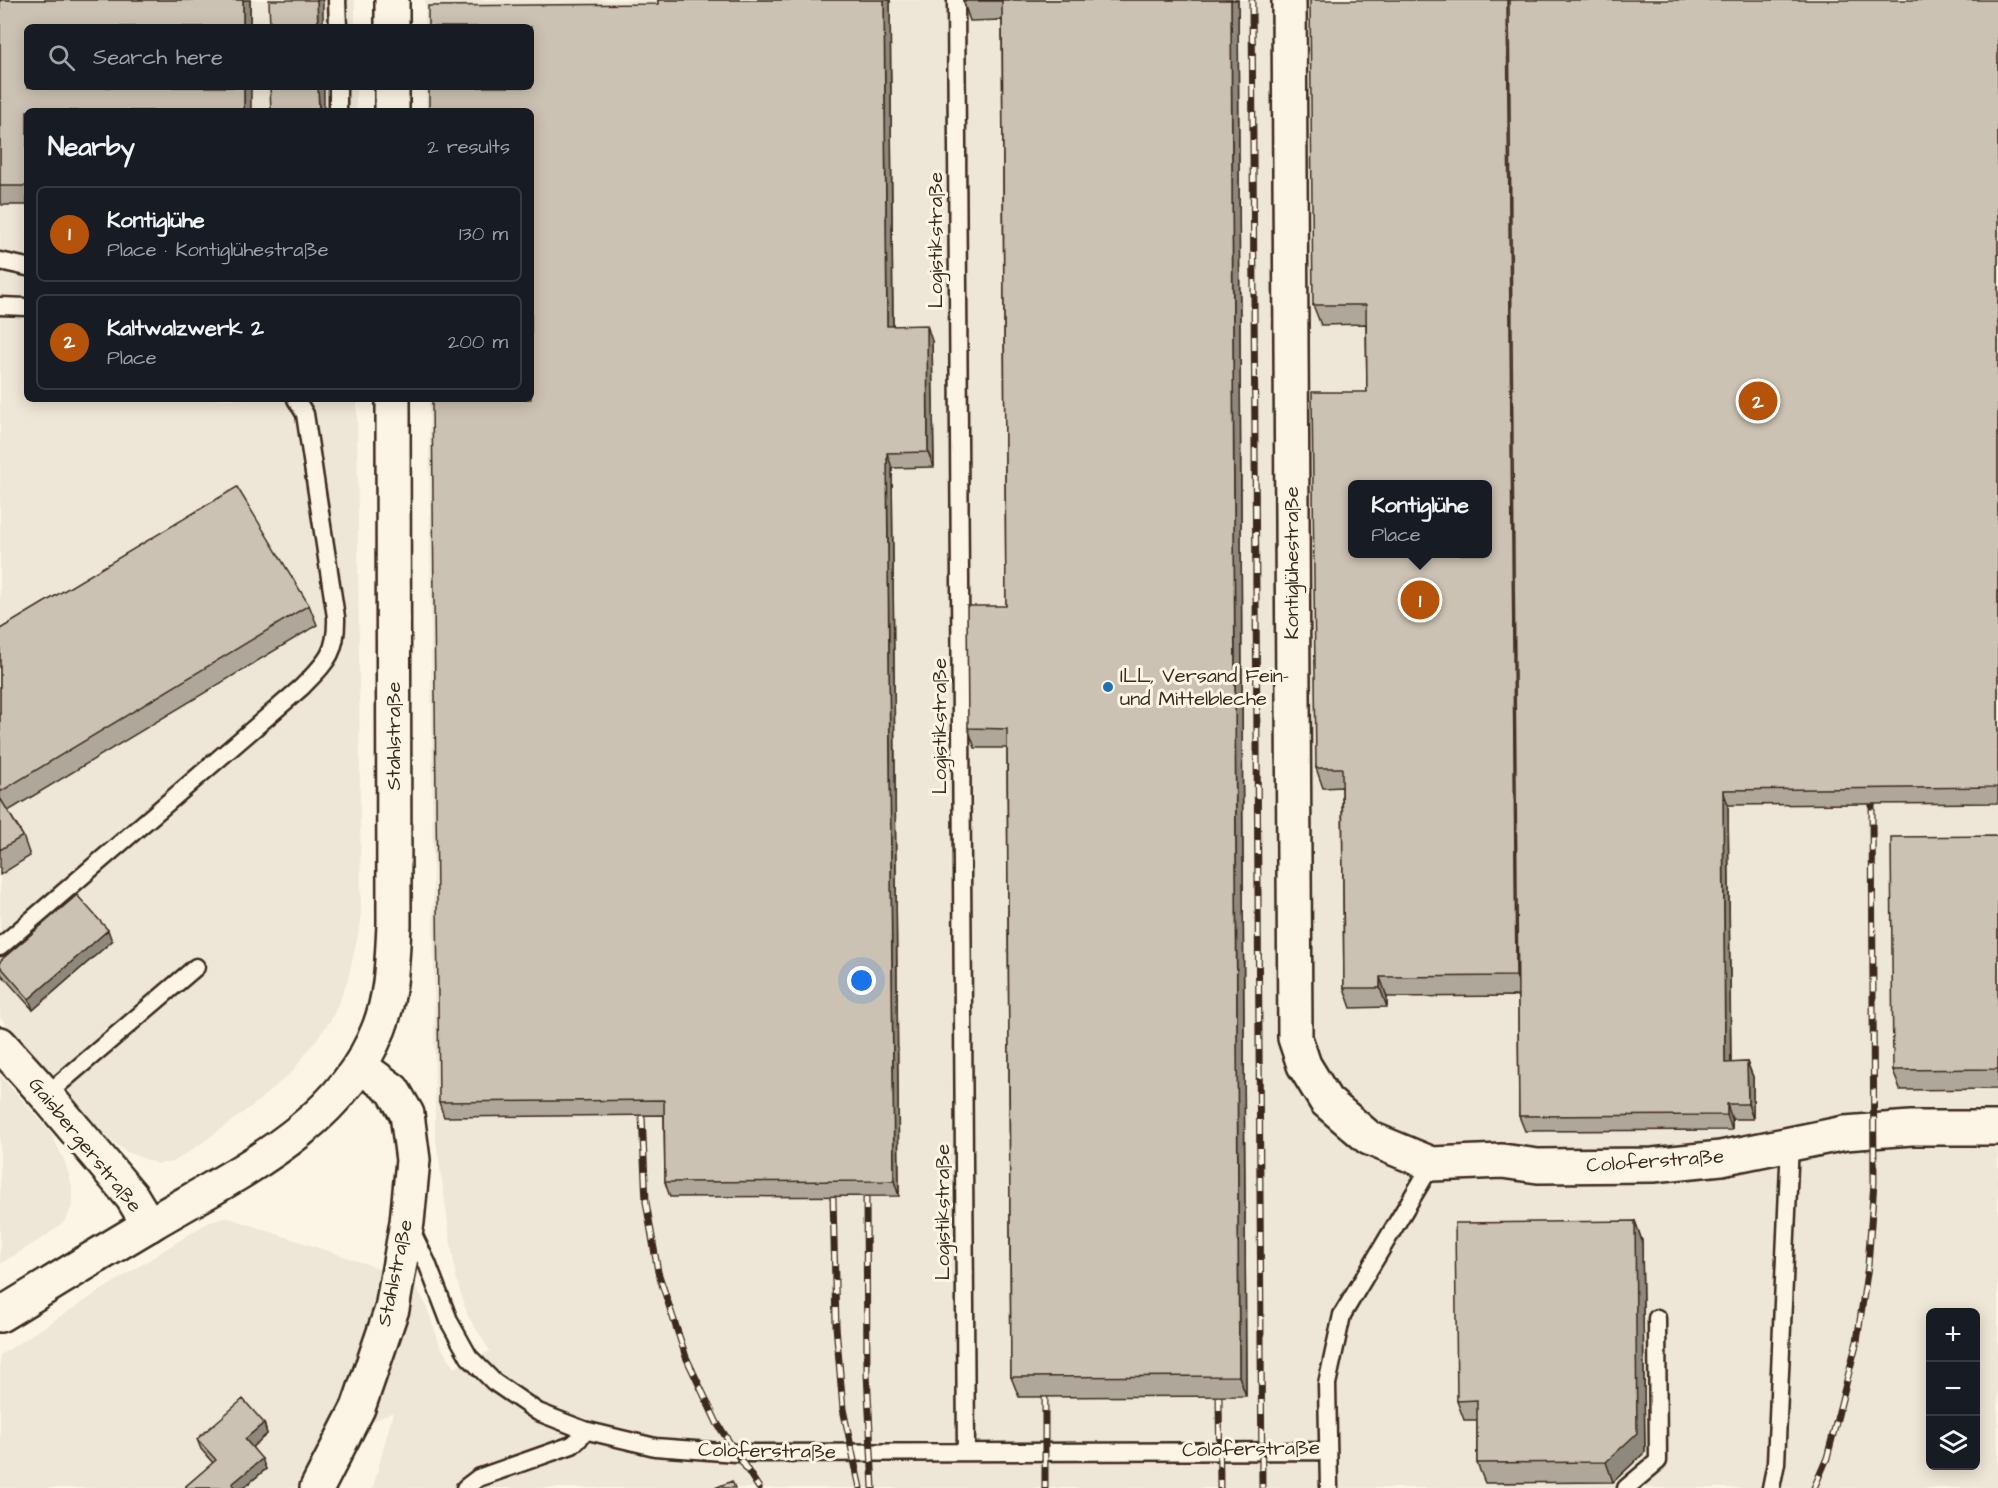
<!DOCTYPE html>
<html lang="en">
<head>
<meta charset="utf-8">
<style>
  :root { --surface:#171b24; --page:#242831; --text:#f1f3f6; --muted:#9ea1a6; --line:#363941; --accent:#b45309 }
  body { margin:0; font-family:"Architects Daughter",sans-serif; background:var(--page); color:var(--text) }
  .controls { position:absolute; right:18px; bottom:18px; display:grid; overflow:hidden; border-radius:9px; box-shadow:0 3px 15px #0003 }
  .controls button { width:54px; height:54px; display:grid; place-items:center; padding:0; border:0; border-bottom:2px solid var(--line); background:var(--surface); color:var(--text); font:30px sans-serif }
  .you { position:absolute; left:862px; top:981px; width:21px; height:21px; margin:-15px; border:4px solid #fff; border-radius:50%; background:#1a73e8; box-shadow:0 0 0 9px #1a73e833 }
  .badge { display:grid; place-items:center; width:39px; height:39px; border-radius:50%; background:var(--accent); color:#fff; font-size:20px; font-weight:700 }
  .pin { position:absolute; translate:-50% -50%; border:3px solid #fff; box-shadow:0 2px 6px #0006 }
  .popup { position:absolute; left:1348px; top:480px; width:144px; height:78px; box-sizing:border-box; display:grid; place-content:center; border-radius:9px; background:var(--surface); filter:drop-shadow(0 2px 4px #0005); font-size:20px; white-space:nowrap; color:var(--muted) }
  .popup b { font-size:22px; color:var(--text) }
  .popup::after { content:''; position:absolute; left:50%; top:100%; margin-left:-12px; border:12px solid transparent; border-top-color:var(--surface) }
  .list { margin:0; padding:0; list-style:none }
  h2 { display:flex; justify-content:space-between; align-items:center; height:78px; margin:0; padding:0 24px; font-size:26px }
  h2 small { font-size:20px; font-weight:400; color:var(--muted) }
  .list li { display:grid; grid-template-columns:39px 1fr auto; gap:18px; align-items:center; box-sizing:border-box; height:96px; margin:0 12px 12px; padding:0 12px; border:2px solid var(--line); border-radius:9px }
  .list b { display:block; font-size:22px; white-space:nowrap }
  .list p { margin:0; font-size:20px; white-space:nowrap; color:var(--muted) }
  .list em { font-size:20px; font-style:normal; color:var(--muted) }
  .icon { flex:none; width:33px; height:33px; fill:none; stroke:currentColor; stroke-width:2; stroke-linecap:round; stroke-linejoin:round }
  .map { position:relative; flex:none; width:1998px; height:1488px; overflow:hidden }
  .search { position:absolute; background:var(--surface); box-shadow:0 3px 15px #0003; left:24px; top:24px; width:510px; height:66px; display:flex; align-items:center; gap:15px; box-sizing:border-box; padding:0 21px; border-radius:9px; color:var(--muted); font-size:22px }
  .panel { position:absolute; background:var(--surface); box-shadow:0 3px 15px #0003; left:24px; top:108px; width:510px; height:294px; border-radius:9px }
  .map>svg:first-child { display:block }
</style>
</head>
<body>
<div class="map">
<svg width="1998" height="1488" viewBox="0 0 1998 1488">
  <rect width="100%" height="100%" fill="#fcf5e5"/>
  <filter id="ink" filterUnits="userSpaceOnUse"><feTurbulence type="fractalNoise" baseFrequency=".0167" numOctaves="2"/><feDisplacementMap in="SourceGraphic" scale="12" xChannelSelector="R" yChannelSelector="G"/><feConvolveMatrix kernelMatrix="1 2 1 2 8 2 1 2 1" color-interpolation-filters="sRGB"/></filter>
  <g filter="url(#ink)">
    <!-- built -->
    <path fill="#eee6d6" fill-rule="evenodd" d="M0,0H355V27H27V87H356V111H27V399H357L361,922L347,983L331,1020L292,1072L252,1106L202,1143L173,1162L157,1164L125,1151L99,1131L0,1017Z
      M425,0H1998V1488H373L393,1412L361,1427L330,1488H0V1355L207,1223L226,1217L367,1264L403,1279L417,1288L426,1305L440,1345L454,1368L490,1351L468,1316L456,1279L435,1132L429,399H531V111H426V87H531V27H425ZM1352,484H1488V554H1352ZM1930,1312H1976V1466H1930Z
      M0,1075L50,1131L65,1162L72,1186V1206L66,1220L46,1236L0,1264Z"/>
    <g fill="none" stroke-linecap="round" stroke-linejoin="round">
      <defs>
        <path id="service" d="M337,0L338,27
          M956,0L966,1452
          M338,87V111
          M0,261L27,267
          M0,306L27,307
          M0,947L302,687C326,662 337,654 336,617L305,414L296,399
          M46,1095L196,967
          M409,1226L427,1263L450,1323L469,1357L494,1382L538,1412L584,1430L655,1447L736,1453L1328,1451
          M465,1488L478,1478L572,1445L579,1439L584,1430
          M1329,1488L1327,1384L1342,1315L1432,1164
          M1626,1488L1658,1461L1657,1318
          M1771,1488L1776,1463L1790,1143"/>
        <path id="minor" d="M1289,0L1295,1038L1304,1065L1326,1101L1369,1138L1432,1164L1502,1161L1538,1166L1653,1165L1721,1158L1845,1133L1911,1128H1998
          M0,1044L46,1095L132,1197L149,1225
          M317,1488L358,1408L392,1309L407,1222L413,1160L407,1114L393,1090L360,1066"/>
        <path id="tertiary" d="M392,0V27
          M392,87V111
          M0,1315C51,1284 101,1253 152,1223C237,1173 341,1126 379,1028C392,995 392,960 394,925L393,399"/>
      </defs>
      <!-- service casing -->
      <use href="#service" stroke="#3b2a1e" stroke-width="21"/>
      <!-- minor casing -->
      <use href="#minor" stroke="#3b2a1e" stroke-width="38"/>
      <!-- tertiary casing -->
      <use href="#tertiary" stroke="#3b2a1e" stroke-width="38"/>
      <!-- service -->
      <use href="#service" stroke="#fcf5e5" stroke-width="16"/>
      <!-- minor -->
      <use href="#minor" stroke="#fcf5e5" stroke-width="33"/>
      <!-- tertiary -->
      <use href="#tertiary" stroke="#fcf5e5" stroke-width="33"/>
      <defs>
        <path id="rail" d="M1252,0L1262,1488
          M642,1115L646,1202L658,1272L686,1357L717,1423L759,1488
          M833,1196L836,1326L843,1409L860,1488
          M866,1196L867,1374L873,1488
          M1219,1396L1220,1488
          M1045,1397V1488
          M1814,1488L1827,1458L1857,1341L1868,1266L1874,1182L1872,804"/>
      </defs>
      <!-- rail casing -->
      <use href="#rail" stroke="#3b2a1e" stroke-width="7"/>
      <!-- rail -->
      <use href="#rail" stroke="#fcf5e5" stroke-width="4.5" stroke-dasharray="14" stroke-linecap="butt"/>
    </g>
    <!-- wall -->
    <path fill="#afa79a" stroke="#3b2a1e" stroke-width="1.5" d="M0,0H250V27L27,111V205H2L0,199Z
      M658,0H890L893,326L932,341L934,467L892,468L899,1196L670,1197L665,1182L664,1115L444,1117L439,1102L658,4Z
      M963,0H1238L1246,1396L1019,1397L1011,1377L1007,748H975L968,728L1006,606L1002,20L970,21Z
      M1998,0V803L1728,805L1731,1063L1747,1062L1753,1077V1119H1732V1130L1525,1131L1519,1116L1518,996L1387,997V1007L1351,1008L1344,988L1342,787L1323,788L1316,768L1367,392L1366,324L1321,325L1313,305Z
      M309,605L317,625L8,811L23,836L30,856L0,875V629Z
      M1998,836V1089L1900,1090L1893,1070Z
      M112,941L33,1010L1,974L0,970V961Z
      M1635,1221L1642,1241L1645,1452L1613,1482L1485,1483L1477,1463V1420H1464L1457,1401Z
      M264,1423L267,1434L252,1447L266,1469L243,1488H186V1486L213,1463L201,1449L197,1439Z"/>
    <!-- shaded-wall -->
    <path fill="#8f887d" stroke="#3b2a1e" stroke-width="1.5" d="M243,0H250V27H243Z
      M317,0H323V27H318Z
      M884,0H890L893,341L887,326Z
      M1231,0H1238L1246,1396L1239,1376Z
      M1507,0H1514L1524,996L1516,976Z
      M244,87H251V111H244Z
      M318,87H324V111H319Z
      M927,325L932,341L934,467L928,452Z
      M887,453L892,468L899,1196L894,1181Z
      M1723,790L1728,805L1731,1078L1725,1063Z
      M108,930L112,941L33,1010L29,999Z
      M1380,977L1387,997V1007L1380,988Z
      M1747,1062L1753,1077V1119L1748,1104Z
      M1727,1104L1732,1119V1130L1727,1115Z
      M1635,1221L1642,1241L1645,1452L1613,1482L1606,1462Z
      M264,1423L267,1434L249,1450L245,1439Z
      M262,1459L266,1469L243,1488H233L232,1484Z"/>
    <!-- building -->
    <path fill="#ccc2b3" stroke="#3b2a1e" stroke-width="1.5" fill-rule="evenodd" d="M0,0H243V27H27V87H244V111H27V186H0Z
      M269,0H317L318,27H270Z
      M658,0H884L887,326L927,325L928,452L887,453L894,1181L665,1182L664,1100L439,1102L432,399H531V111H429V87H531V27H428V6L658,4Z
      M963,0H1231L1239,1376L1011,1377L1007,729L968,728L967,606H1006L1002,1H963Z
      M1310,0H1507L1516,976L1380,977V988H1344L1342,768H1316L1312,392H1367L1366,305H1313ZM1353,484H1488V554H1353Z
      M1509,0H1998V787L1723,790L1725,1063L1747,1062L1748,1104H1727V1115L1519,1116Z
      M270,87H318L319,111H271Z
      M237,487L309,605L0,792V629Z
      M0,798L23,836L0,850Z
      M1998,836V1069L1893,1070L1891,837Z
      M77,895L108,930L29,999L0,966V961Z
      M1635,1221L1637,1433L1606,1462L1477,1463V1400L1457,1401L1455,1223Z
      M243,1399L264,1423L245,1439L262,1459L232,1484L235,1488H187L186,1486L216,1460L197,1439Z
      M732,1481L735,1488H715Z"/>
  </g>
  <!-- markers -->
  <circle fill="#1f6fb2" stroke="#fcf5e5" stroke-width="2" cx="1108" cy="687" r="6"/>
  <g text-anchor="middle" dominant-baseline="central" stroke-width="6" stroke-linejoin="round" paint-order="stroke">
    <!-- street labels -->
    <g font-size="20" fill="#3b2a1e" stroke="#fcf5e5">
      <text transform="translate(936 240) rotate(-90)">Logistikstraße</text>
      <text transform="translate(1292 563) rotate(-90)">Kontiglühestraße</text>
      <text transform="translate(940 726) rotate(-90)">Logistikstraße</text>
      <text transform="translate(394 736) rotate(-90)">Stahlstraße</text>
      <text transform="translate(85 1145) rotate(51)">Gaisbergerstraße</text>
      <text transform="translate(1655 1161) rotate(-4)">Coloferstraße</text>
      <text transform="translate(943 1212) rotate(-90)">Logistikstraße</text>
      <text transform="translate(395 1273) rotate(-78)">Stahlstraße</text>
      <text transform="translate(1251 1449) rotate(-1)">Coloferstraße</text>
      <text transform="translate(767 1451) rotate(1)">Coloferstraße</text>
    </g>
    <!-- poi labels -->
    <g font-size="20" fill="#3b2a1e" stroke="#fcf5e5" text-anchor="start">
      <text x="1120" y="676">ILL, Versand Fein-<tspan x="1120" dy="23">und Mittelbleche</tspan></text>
    </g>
  </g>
</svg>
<div class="controls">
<button>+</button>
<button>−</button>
<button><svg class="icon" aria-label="layers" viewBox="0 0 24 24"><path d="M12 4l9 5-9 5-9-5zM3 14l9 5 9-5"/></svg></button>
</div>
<div class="you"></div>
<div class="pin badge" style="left:1420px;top:600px">1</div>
<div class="popup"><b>Kontiglühe</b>Place</div>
<div class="pin badge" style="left:1758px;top:401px">2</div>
<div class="search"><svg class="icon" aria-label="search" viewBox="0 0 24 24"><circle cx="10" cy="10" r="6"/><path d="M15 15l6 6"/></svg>Search here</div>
<section class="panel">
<h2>Nearby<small>2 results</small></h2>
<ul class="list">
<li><span class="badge">1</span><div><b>Kontiglühe</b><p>Place · Kontiglühestraße</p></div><em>130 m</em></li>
<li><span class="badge">2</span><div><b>Kaltwalzwerk 2</b><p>Place</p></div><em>200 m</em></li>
</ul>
</section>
</div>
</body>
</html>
